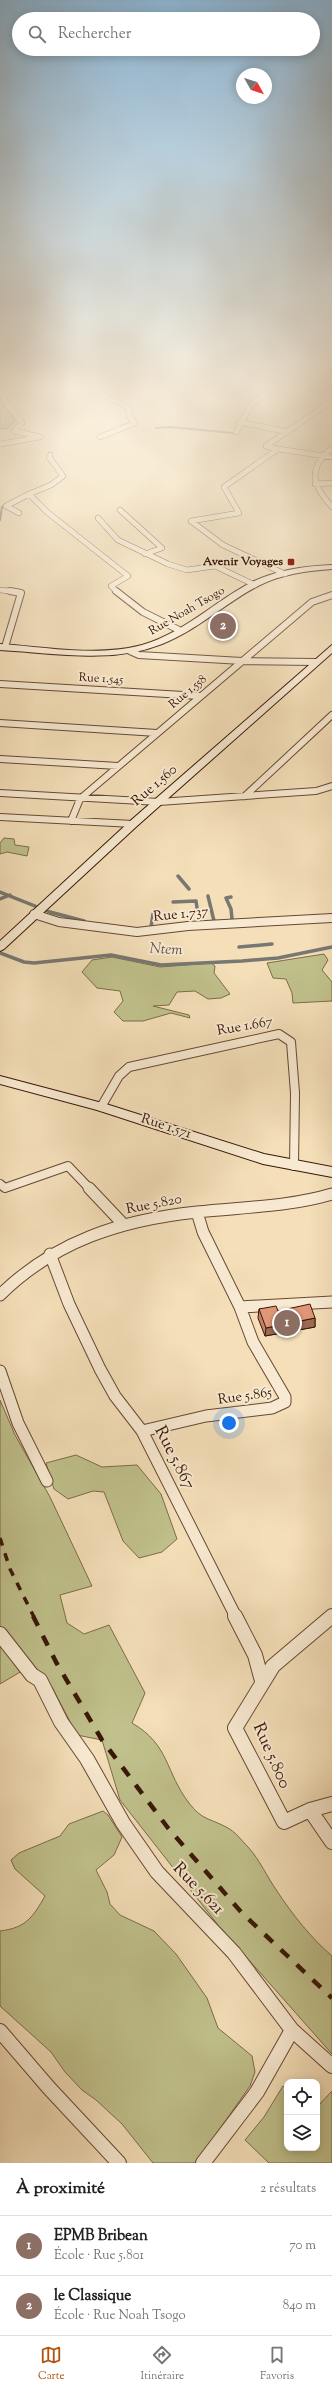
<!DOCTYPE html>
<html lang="fr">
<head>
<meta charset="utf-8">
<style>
  :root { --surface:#fff; --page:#f6f6f6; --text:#222; --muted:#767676; --line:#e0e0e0; --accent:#b45309 }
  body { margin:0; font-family:"Sorts Mill Goudy",serif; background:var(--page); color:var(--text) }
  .controls { position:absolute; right:12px; bottom:12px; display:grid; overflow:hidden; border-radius:8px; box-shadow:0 2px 10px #0003 }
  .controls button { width:36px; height:36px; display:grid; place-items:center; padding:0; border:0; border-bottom:1px solid var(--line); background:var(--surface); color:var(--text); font:20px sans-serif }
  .compass { position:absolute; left:236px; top:68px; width:36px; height:36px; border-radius:50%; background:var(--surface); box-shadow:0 2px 10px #0003; rotate:129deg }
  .you { position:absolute; left:229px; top:1423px; width:14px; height:14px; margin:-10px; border:3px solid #fff; border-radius:50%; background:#1a73e8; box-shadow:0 0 0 6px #1a73e833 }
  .badge { display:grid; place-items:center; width:26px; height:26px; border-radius:50%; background:var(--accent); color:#fff; font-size:13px; font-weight:700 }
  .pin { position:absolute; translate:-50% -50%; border:2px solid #fff; box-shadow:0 1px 4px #0006 }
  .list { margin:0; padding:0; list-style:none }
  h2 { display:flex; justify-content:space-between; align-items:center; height:52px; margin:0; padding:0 16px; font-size:17px }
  h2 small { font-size:13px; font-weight:400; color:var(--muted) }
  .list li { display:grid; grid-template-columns:26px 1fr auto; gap:12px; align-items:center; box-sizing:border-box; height:60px; padding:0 16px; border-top:1px solid var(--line) }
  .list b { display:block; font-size:15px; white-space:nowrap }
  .list p { margin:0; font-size:13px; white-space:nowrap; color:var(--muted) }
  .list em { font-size:13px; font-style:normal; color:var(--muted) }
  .icon { flex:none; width:22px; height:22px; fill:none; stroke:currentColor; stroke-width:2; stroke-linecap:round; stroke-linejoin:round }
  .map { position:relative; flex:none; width:332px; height:2163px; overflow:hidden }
  .search { position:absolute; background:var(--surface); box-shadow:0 2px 10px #0003; left:12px; right:12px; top:12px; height:44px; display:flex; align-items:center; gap:10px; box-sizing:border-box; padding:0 14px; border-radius:22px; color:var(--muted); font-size:15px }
  .sheet { height:172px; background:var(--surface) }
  nav { display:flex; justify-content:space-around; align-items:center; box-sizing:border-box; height:56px; border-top:1px solid var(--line); background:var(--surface); font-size:11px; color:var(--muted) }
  nav a { display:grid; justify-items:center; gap:2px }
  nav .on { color:var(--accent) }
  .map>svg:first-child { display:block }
</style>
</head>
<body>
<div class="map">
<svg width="332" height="2163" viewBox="0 0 332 2163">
  <rect width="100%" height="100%" fill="#f4dfb9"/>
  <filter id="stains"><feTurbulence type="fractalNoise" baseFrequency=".005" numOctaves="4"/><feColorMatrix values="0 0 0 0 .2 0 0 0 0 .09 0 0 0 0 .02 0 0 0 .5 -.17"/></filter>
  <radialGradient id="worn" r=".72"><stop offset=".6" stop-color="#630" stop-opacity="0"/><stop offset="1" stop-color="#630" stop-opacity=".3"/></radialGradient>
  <!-- green -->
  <path fill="#c0c18c" stroke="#7c6c4a" d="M0,397L4,407L15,420C12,427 8,429 0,429Z
    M4,838L14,839L15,845L29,847L27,856L7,852L0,854V843Z
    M324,954L328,960L322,970L332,982V1001L293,1003L292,993L286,979L273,978L267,963Z
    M112,957L160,967L211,963L215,966L214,973L230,994L221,998L208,999L195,991L177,992L169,1005L153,1006L189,1015L190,1018L171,1013L143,1021H123L114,1012L123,1001L120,991L97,988L82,972L92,960Z
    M0,1400L15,1435L50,1497L92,1586L60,1595L67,1623L84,1634L109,1625L145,1693L132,1723C170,1745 165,1772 189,1803C202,1820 209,1818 226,1827C235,1831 242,1841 248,1847C260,1860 267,1877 277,1891C292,1914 311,1938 332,1956V2054L218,1925L120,1800L102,1740L77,1735L52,1687L27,1668L0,1684Z
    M76,1455L102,1467L137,1465L161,1494L177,1539L162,1552L139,1558L123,1541L104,1492L93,1491L68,1499L54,1489L46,1463Z
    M103,1811L108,1815L122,1837L114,1855L96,1870L107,1892L110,1904L120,1915L154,1931L176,1954L207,1998L218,2028L252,2056L255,2072L250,2086L209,2144L198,2163H153L122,2124L96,2100L82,2090L65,2072L51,2052L0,2006V1931C26,1928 33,1917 45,1896L15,1869L11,1860L19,1853L60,1836L69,1824Z
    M283,2086L287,2089V2148H317V2107L332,2091V2163H269L245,2140L264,2117Z"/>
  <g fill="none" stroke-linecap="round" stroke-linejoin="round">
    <!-- stream-far1 -->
    <path stroke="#787873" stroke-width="2" d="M156,428L170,427L233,433
      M0,520L2,507L6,504"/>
    <!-- stream -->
    <path stroke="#787873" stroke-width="3.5" d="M178,876L189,889
      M0,892L50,912L84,921
      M208,896L214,921
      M231,897L226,898L231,909L232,919
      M0,899L10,895
      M173,902L196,901L199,921
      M151,927L153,914
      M239,947L272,944
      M0,953L24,962L34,963L111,955L161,965L242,961L278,958L332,947"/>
    <defs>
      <path id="street-far4" d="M205,387L220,393
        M0,389L7,404L22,423L14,431L40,437
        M239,422L288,432
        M236,432L251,405L276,387
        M100,437L135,423L130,417L128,407L103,395V387
        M0,444L40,437
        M332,448C307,468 312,485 332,507
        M278,449L332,457
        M50,455L49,457L63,476L51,485L29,494L47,512L128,576L111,586L117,592
        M315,484L332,483
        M120,510L162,548L145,554
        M19,513L6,506L29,494
        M98,518L118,540L168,564L187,570L215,566L255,585
        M285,574L223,545L191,521L239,513L224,487L278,449L266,446L332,401
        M0,590L17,592"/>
      <path id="street-far3" d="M116,591L143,612L181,631
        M5,647L21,593L10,591
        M130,651L139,655L242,661L316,662
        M0,684L200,696
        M0,723L157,733
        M0,759L118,766
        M0,793L159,802L316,791L332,786
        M245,796L332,715
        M0,817L133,824
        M71,821L80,799L312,602L332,595"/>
      <path id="street-far2" d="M34,914L59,922L137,932L188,926L332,918
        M101,1107L119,1076L129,1067L279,1034L291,1042L295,1093L294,1166
        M0,1184L5,1188L68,1166L90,1189"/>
      <path id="street-far1" d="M89,1188L124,1225
        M50,1254L69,1304L100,1369L115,1396L142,1431L236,1617
        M0,1295C55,1241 121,1220 197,1212C243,1207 288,1207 332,1194
        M240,1307L332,1302
        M0,1371L18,1423L47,1481
        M142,1431L206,1416L272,1408L285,1402V1397L253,1342L240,1307L203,1232L197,1212"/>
      <path id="street" d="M235,1616L255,1655L262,1681
        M332,1616L273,1666L235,1728L284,1822L310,1810L332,1804
        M0,1634L32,1675L40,1680L61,1722L87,1759L123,1823L157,1872L234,1953L292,2030L257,2092L203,2163
        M310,1810L332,1842
        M292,2030L332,2066
        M0,2031L49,2088L119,2163"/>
      <path id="secondary" d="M332,565V569C307,571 281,574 258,586C225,603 198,630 162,644C112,664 53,653 0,650V644C46,647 97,657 142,645C184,633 215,601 252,582C277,570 305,566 332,565Z
        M332,645V653L137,826L4,949L0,951V941L129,822Z
        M0,1076L106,1104L264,1154L332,1167V1177L263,1164L97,1110L0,1084Z"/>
    </defs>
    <!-- street-far4 casing -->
    <use href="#street-far4" stroke="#674834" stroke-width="6"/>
    <!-- street-far3 casing -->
    <use href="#street-far3" stroke="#674834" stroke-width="8"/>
    <!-- street-far2 casing -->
    <use href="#street-far2" stroke="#674834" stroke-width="10"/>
    <!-- street-far1 casing -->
    <use href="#street-far1" stroke="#674834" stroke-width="13"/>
    <!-- street casing -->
    <use href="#street" stroke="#674834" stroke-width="16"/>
    <!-- secondary casing -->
    <use href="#secondary" stroke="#381607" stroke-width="2"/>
    <!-- street-far4 -->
    <use href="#street-far4" stroke="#f8ead2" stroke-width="5"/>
    <!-- street-far3 -->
    <use href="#street-far3" stroke="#f8ead2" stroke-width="6"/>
    <!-- street-far2 -->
    <use href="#street-far2" stroke="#f8ead2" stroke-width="8"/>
    <!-- street-far1 -->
    <use href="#street-far1" stroke="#f8ead2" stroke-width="11"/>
    <!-- street -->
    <use href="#street" stroke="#f8ead2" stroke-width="14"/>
    <!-- secondary -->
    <use href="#secondary" fill="#f8ead2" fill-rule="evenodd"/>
    <!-- rail-far1 -->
    <path stroke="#381607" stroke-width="3.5" stroke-dasharray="8 8" stroke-linecap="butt" d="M0,1538L10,1569L34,1617"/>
    <!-- rail -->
    <path stroke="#381607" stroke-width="4.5" stroke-dasharray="11 11" stroke-linecap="butt" d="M33,1616L56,1662L102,1740L168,1828L242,1913L332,1998"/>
  </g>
  <!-- wall -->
  <path fill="#c18266" stroke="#381607" d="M259,1309L278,1311L315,1318V1327L265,1336L258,1318Z"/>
  <!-- shaded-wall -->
  <path fill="#9d6a53" stroke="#381607" d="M315,1318V1327L265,1336L266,1328Z"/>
  <!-- building -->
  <path fill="#e09777" stroke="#381607" d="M310,1304L315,1318L266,1328L259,1309L276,1306L278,1311Z"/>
  <!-- sky -->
  <linearGradient id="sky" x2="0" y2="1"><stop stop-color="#8cb6d6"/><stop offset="0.56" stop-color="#faf1e0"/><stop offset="1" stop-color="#faf1e0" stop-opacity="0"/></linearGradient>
  <rect width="332" height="690" fill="url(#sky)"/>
  <!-- markers -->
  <rect fill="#8f2418" stroke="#f8ead2" stroke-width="1.5" x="287" y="558" width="8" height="8" rx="2"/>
  <g text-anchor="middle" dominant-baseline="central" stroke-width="4" stroke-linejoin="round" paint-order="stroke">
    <!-- far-poi labels -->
    <g font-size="12" font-weight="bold" fill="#381607" stroke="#f8ead2" text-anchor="end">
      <text x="283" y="562">Avenir Voyages</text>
    </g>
    <!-- far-street labels -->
    <g font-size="12" fill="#381607" stroke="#f8ead2">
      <text transform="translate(187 611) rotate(-30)">Rue Noah Tsogo</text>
      <text transform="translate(101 679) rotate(3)">Rue 1.545</text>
      <text transform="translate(188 692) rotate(-40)">Rue 1.558</text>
    </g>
    <!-- street labels -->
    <g font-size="14" fill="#381607" stroke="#f8ead2">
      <text transform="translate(155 786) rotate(-41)">Rue 1.560</text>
      <text transform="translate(181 915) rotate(-6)">Rue 1.737</text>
      <text transform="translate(245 1027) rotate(-10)">Rue 1.667</text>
      <text transform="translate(166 1127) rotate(18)">Rue 1.571</text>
      <text transform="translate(154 1205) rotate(-11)">Rue 5.820</text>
      <text transform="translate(245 1397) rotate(-8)">Rue 5.865</text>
    </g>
    <!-- water labels -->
    <g font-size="15" font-style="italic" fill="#5d4f46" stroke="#f8ead2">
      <text transform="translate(166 950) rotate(3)">Ntem</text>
    </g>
    <!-- near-street labels -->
    <g font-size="17" fill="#381607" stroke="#f8ead2">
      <text transform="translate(174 1458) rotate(63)">Rue 5.867</text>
      <text transform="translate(271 1756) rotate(66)">Rue 5.800</text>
      <text transform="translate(198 1889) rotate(46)">Rue 5.621</text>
    </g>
  </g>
  <rect width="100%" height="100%" filter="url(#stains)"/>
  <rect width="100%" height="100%" fill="url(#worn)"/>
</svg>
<div class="controls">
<button><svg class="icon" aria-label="locate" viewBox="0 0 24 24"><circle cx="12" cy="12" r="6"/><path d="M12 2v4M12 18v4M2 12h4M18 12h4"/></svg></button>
<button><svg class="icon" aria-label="layers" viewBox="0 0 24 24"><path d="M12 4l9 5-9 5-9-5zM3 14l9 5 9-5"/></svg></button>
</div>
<svg class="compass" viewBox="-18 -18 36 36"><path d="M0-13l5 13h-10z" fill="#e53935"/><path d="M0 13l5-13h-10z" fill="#767676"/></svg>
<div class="you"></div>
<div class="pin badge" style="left:287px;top:1323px;background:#8d6e63">1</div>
<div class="pin badge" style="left:223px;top:626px;background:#8d6e63">2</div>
<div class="search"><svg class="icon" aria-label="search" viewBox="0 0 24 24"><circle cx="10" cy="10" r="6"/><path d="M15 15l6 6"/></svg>Rechercher</div>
</div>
<section class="sheet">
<h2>À proximité<small>2 résultats</small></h2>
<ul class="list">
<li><span class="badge" style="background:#8d6e63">1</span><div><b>EPMB Bribean</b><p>École · Rue 5.801</p></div><em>70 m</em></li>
<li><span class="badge" style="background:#8d6e63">2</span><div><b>le Classique</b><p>École · Rue Noah Tsogo</p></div><em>840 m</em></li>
</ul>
</section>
<nav>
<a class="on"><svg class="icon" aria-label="map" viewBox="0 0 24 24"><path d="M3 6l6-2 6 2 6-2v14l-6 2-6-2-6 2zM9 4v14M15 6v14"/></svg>Carte</a>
<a><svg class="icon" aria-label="directions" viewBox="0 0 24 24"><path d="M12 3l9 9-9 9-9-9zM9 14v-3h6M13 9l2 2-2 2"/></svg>Itinéraire</a>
<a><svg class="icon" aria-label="saved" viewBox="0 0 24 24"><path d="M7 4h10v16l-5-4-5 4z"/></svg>Favoris</a>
</nav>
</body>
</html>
